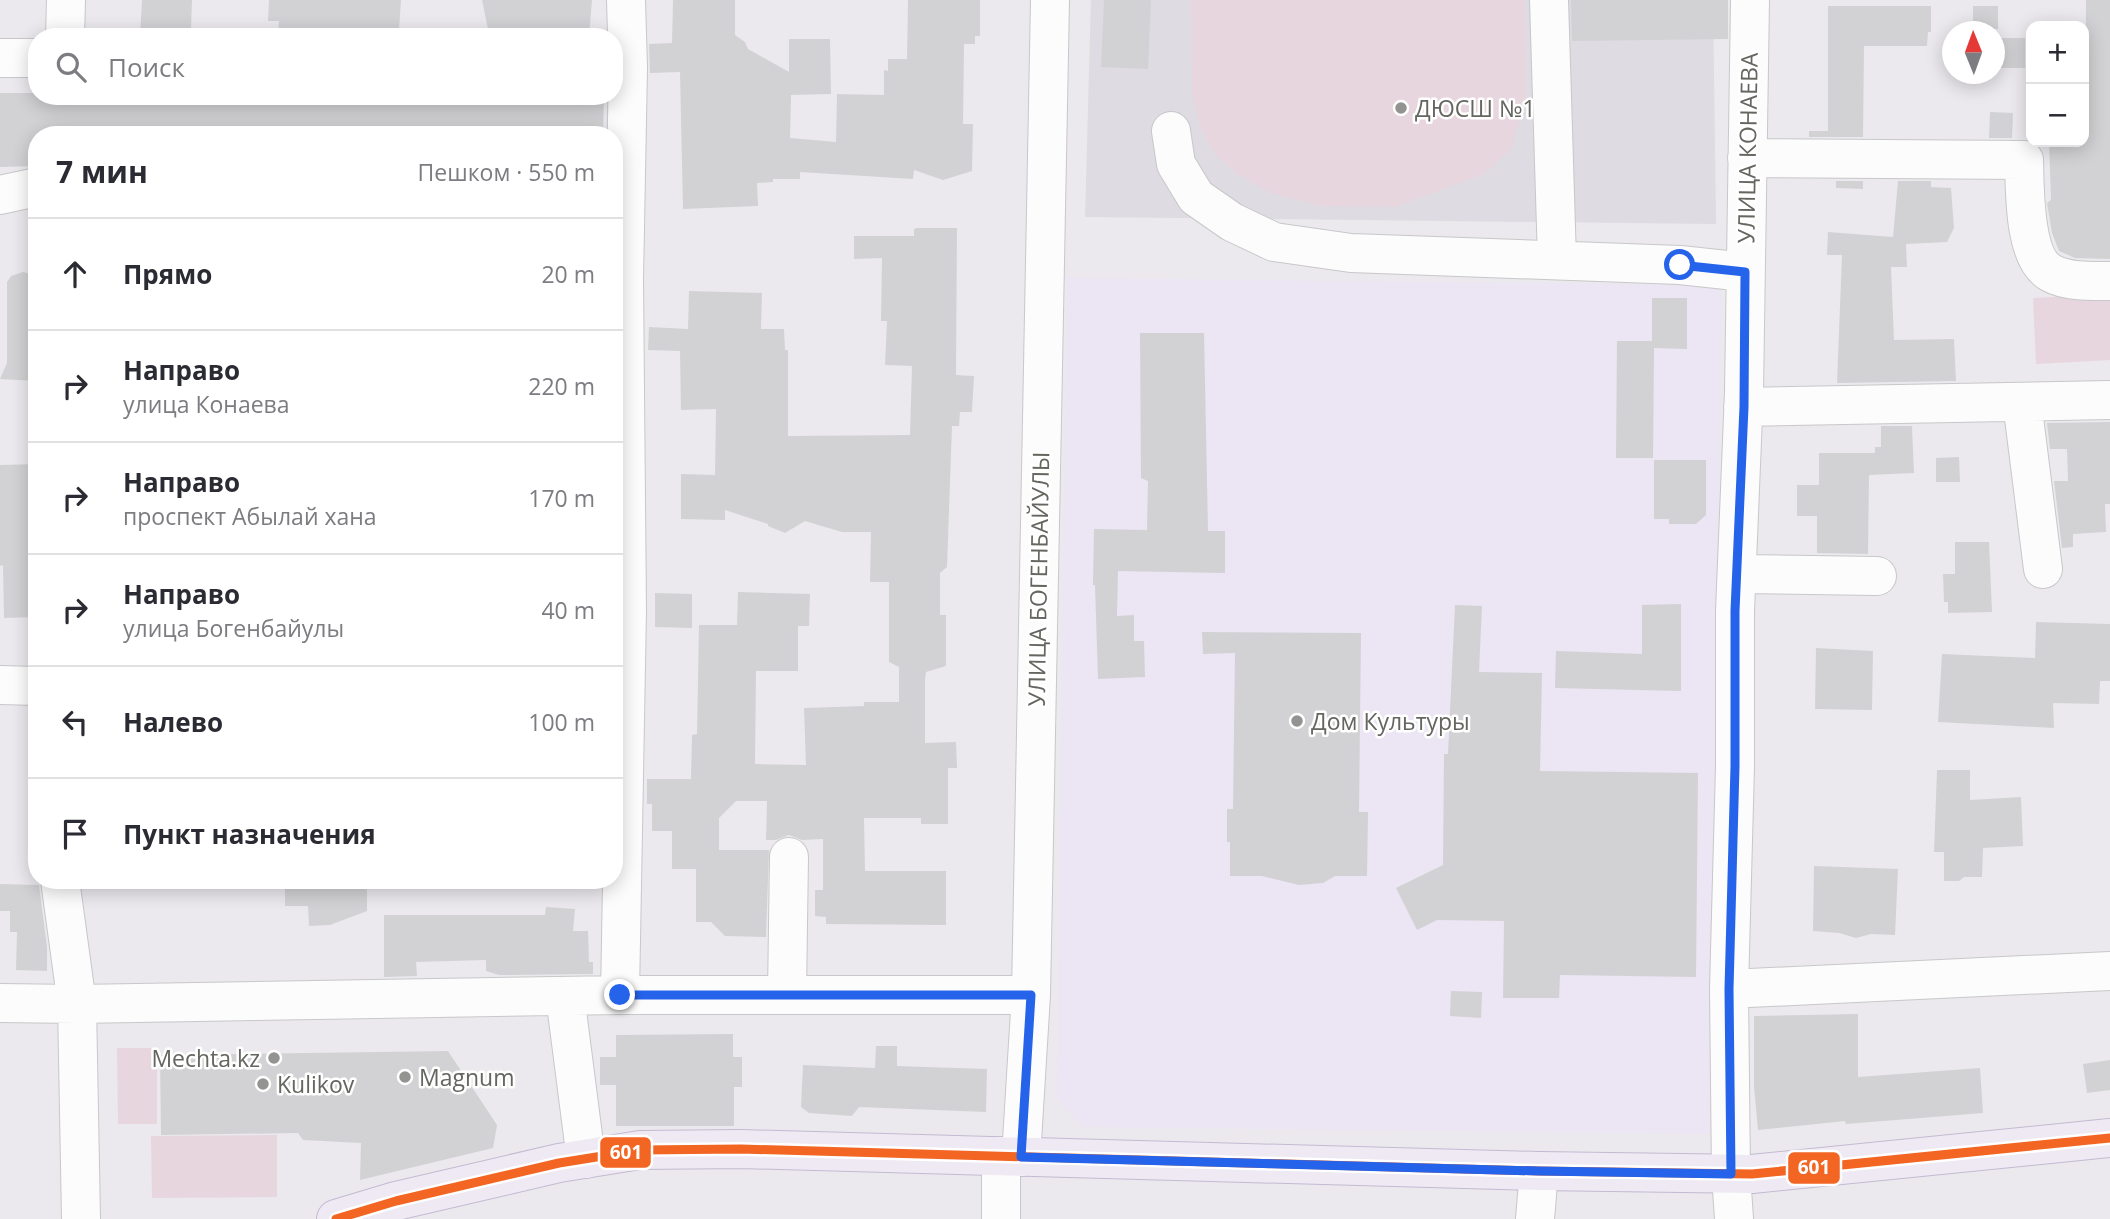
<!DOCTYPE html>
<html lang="ru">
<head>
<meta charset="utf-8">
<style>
  :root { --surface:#fff; --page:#f7f7f7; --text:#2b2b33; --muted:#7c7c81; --line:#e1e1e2 }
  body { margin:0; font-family:"Open Sans",sans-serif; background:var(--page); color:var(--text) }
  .controls { position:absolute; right:21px; top:21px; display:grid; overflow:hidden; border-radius:14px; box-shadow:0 4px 18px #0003 }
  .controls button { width:63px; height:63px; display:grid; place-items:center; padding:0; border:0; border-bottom:2px solid var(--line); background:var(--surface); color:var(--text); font:35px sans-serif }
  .compass { position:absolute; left:1942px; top:21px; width:63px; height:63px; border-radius:50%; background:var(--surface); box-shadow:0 4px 18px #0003; rotate:359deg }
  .stop { position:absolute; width:21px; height:21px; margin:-16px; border:5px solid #2563eb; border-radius:50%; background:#fff }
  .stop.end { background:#2563eb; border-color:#fff; box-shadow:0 2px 7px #0008 }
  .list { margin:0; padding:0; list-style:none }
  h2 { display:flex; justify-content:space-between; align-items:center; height:91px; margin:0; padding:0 28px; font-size:30px }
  h2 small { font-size:23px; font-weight:400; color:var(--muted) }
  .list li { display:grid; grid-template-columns:46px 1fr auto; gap:21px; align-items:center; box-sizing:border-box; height:112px; padding:0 28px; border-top:2px solid var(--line) }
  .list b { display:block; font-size:26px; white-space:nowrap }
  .list p { margin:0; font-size:23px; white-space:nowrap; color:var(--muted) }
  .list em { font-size:23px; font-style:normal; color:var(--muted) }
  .icon { flex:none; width:38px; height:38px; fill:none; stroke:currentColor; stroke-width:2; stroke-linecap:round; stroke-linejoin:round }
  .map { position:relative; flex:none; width:2110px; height:1219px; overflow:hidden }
  .search { position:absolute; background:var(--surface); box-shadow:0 4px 18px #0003; left:28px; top:28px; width:595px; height:77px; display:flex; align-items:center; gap:18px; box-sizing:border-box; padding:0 24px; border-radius:28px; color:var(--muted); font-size:26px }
  .panel { position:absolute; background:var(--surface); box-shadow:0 4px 18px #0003; left:28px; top:126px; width:595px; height:763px; border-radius:28px }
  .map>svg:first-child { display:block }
</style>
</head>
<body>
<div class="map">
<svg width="2110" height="1219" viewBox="0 0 2110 1219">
  <rect width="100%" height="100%" fill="#ebe9ed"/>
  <!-- commercial -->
  <path fill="#ece5f4" d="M1067,278L1721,285L1712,1134L1082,1127L1057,1098Z"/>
  <!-- education -->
  <path fill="#dedbe2" d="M1091,0H1713L1716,224L1085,217Z"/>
  <!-- green -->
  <path fill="#e7d6de" d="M1191,0H1524L1526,95L1512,148L1484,174L1395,207L1319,206L1272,193L1237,174L1215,154L1201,130L1192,97Z
    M2110,294V360L2036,364L2033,298Z
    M117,1048H157V1124H118Z
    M277,1135V1197L152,1198L151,1136Z"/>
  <!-- building -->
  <path fill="#d2d2d4" d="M142,0H192L191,29H185L184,37H140Z
    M269,0H401L399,30L384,29V36L328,34V37L278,33L279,21H268Z
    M482,0H592L589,37L530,35V31L488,29Z
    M673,0H735V35L745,42L748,49L789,72V39H830L831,94L791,95L790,138L836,142L837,94L884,95V70L888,71V59H907L908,0H980V36H975V44H964L963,124H973L972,171L943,180L914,170L913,179L800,172V179H773V182L757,183L758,206L683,209L680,72L650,73L649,44L672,43Z
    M1104,0H1151L1148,69L1101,67Z
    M1571,0H1728V39L1572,41Z
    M2086,0H2110V259L2075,258L2059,251L2052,233L2047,203L2051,200L2049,142H2085Z
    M1828,6H1931V32H1928L1927,46H1864L1863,137H1809V131H1828Z
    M1973,6H1998V29H1973Z
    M1994,38H2025V68H1994Z
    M0,93H37V96H604L603,135H37V166L0,167Z
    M1990,112L2013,113L2012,138H1989Z
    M1808,181H1863V189L1836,188V181Z
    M1898,181H1931V187L1951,188L1954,228L1947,242L1906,244L1907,267H1891L1894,340L1954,339L1956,381L1837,383L1842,255H1827L1828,232L1893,237Z
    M917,228H957L956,375L974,376L972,412H960L959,426H952L947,567L940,573V615H946V666L926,672L925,680V743L956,742L957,768H948V824H921V818H864L865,871H946V925L826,924V917L815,916V890H823V839L802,840L789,835L776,840H766L767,801H736L719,818V850H769L766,937L725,936L711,922H696V869H672V831H652V804H647V779H691L692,735L697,734L699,625H737L738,592L810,594L809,626H798V671H756L755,764L806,765L804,708L864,706V702H899V667L889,662V582H870L871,532H842L805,521L785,533L768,526V524L725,510V520L681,519V474L715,475L716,409L681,410L680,351L648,350L649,327L688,329L689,291L762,293L761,329H784L785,350H788V436L910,435L912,366L885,365L887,321H881L882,258L854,259V236H914V229Z
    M23,272L30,274L37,284V381L0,379L7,363V282L11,276Z
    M1652,298H1687V349L1654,348L1653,458H1616L1617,341H1652Z
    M1140,333H1204L1208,531H1225V573L1118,571L1117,616L1134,615V641H1144L1145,677L1098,679L1095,585H1093L1094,529L1147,530L1148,481L1141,478Z
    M2110,422V504H2105L2106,532L2073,534V547L2062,548L2054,481H2068L2067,449H2050L2047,423Z
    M1881,426H1912L1914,473L1869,475L1868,554L1817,553V516H1797V485H1819V453H1875V447H1881Z
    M1959,457L1960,482H1936V458Z
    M1654,460H1706V515L1696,524H1669V519H1654Z
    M37,464V617L4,618L3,565L0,566V465Z
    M1955,542H1989L1992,612L1948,613V602H1944L1943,574H1955Z
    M655,593L692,594V628L655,627Z
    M1681,604V691L1555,688L1556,651L1642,654V605Z
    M1455,605L1482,606L1479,672L1542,673L1540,771L1698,773L1696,977L1560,975L1559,998H1503L1504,921L1437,920L1417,930L1396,888L1443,865L1444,754H1448Z
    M2036,622L2110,624V681H2100L2099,704L2053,703L2054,728L1938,722L1942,654L2035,658Z
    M1202,632L1361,633L1359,812H1368L1367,876H1335L1323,883L1299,885L1262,876H1230V842H1227V809H1233L1235,653L1203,654Z
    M1816,648L1873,651L1872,710L1815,709Z
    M1937,770H1970V800L2021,797L2023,846L1983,848L1982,877H1964L1959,881H1944V852H1934Z
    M1814,866L1898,869L1895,935L1871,934L1856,938L1839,933L1813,931Z
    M285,880H367V911L330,925L309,926L308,906H285Z
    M0,884L39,885L47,947V971L16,970L17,932H10V911H0Z
    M546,907L575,909L573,931H588L589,962H593V974L499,975L486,971V960L416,962L417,976L384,977V915H545Z
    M1451,991L1482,992L1481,1018L1450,1016Z
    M1858,1014V1077L1980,1068L1983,1113L1846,1124L1845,1121L1758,1130L1754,1087V1016Z
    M733,1034V1057H742V1087H734V1126H616V1085H600V1057H616V1035Z
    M876,1046H897V1066L987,1069L986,1112L859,1107L852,1116L809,1113L801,1107L803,1065L875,1068Z
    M448,1051L497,1125L493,1148L360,1180L361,1143L303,1140L298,1133L161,1135L160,1055Z
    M2110,1060V1090L2087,1093L2083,1064Z"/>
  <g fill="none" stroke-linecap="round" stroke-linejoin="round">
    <defs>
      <path id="minor" d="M1549,0L1557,260
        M65,37L66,0
        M0,58H37
        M1171,131L1176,164L1196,197L1232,222L1274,242L1351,253L1680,265L1745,272
        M1747,158L2024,160C2025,189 2023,258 2051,273C2067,282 2092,281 2110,281
        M0,195L37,187
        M2022,402L2043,569
        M1743,407L2110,400
        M1737,574L1877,576
        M0,685L37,686
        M60,880L77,1004L81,1219
        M1729,989L2110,971
        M787,994L789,857
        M620,995L627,611L624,280L628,67L626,0
        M565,996L586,1159
        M0,1003L77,1004L620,995H1031
        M1001,1156V1219
        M1021,1157L1031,995L1050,0
        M1535,1219L1539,1171
        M1734,1219L1731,1174L1729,989L1735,766V611L1744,392L1750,0"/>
      <path id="major" d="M336,1219L396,1201L559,1163L640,1150L741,1149L1539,1171L1752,1174L2110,1138"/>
    </defs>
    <!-- minor casing -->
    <use href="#minor" stroke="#c8c7c9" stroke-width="40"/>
    <!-- major casing -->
    <use href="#major" stroke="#c3bad2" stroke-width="40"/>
    <!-- minor -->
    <use href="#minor" stroke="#fcfcfc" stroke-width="38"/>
    <!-- major -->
    <use href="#major" stroke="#eee9f2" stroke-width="38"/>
    <defs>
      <path id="bus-1" d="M336,1219L396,1201L559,1163L640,1150L741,1149L1539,1171L1752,1174L2110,1138"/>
    </defs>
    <!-- bus-1 casing -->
    <use href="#bus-1" stroke="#fff" stroke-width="14"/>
    <!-- bus-1 -->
    <use href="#bus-1" stroke="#f26522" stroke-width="9"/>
  </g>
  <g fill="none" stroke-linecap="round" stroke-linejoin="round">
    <!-- route -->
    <path stroke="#2563eb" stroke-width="9" d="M620,995H1031L1021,1157L1539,1171L1731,1174L1729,989L1735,766V611L1744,407L1745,272L1680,265"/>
  </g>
  <!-- markers -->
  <g fill="#939491" stroke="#fff" stroke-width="2.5">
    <circle cx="1401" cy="108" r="7"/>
    <circle cx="1297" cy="721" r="7"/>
    <circle cx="274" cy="1058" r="7"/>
    <circle cx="405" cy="1077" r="7"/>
    <circle cx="263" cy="1084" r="7"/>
  </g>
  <g text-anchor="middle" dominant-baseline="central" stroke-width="5" stroke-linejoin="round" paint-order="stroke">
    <!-- poi labels -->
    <g font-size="23" fill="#64665f" stroke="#fff" text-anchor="start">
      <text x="1415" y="108">ДЮСШ №1</text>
      <text x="1311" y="721">Дом Культуры</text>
      <text x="260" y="1058" text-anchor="end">Mechta.kz</text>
      <text x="419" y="1077">Magnum</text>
      <text x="277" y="1084">Kulikov</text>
    </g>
    <!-- street labels -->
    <g font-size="23" fill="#64665f" stroke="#fff">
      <text transform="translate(1747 148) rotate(-89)">УЛИЦА КОНАЕВА</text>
      <text transform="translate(1038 579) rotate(-89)">УЛИЦА БОГЕНБАЙУЛЫ</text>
    </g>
  </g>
  <g stroke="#fff" stroke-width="2.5">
    <rect x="599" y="1136" width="53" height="33" rx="7" fill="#f26522"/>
    <rect x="1787" y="1151" width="54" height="34" rx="7" fill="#f26522"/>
  </g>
  <g font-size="19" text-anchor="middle" font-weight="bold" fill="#fff">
    <text x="626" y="1159">601</text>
    <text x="1814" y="1174">601</text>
  </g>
</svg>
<div class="controls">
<button>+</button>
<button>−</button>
</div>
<svg class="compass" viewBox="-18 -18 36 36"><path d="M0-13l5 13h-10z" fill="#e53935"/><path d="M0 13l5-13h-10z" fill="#7c7c81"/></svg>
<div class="stop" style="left:1680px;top:265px"></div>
<div class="stop end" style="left:620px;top:995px"></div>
<div class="search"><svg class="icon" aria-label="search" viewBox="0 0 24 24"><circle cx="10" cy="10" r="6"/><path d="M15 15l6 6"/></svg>Поиск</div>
<section class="panel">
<h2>7 мин<small>Пешком · 550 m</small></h2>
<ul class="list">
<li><svg class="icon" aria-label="ahead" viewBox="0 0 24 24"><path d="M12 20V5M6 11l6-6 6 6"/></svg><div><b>Прямо</b></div><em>20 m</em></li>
<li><svg class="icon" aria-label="right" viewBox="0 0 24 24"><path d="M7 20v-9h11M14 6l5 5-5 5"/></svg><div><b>Направо</b><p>улица Конаева</p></div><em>220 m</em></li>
<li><svg class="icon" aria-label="right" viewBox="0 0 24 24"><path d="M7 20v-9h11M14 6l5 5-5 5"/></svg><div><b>Направо</b><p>проспект Абылай хана</p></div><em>170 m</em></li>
<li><svg class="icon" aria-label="right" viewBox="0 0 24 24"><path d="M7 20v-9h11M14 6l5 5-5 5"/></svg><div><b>Направо</b><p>улица Богенбайулы</p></div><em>40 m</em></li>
<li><svg class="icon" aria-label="left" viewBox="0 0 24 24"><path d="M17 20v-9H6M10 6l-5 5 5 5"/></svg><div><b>Налево</b></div><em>100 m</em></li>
<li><svg class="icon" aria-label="arrive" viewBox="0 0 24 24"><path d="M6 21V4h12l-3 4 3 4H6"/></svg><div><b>Пункт назначения</b></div></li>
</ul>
</section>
</div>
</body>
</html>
